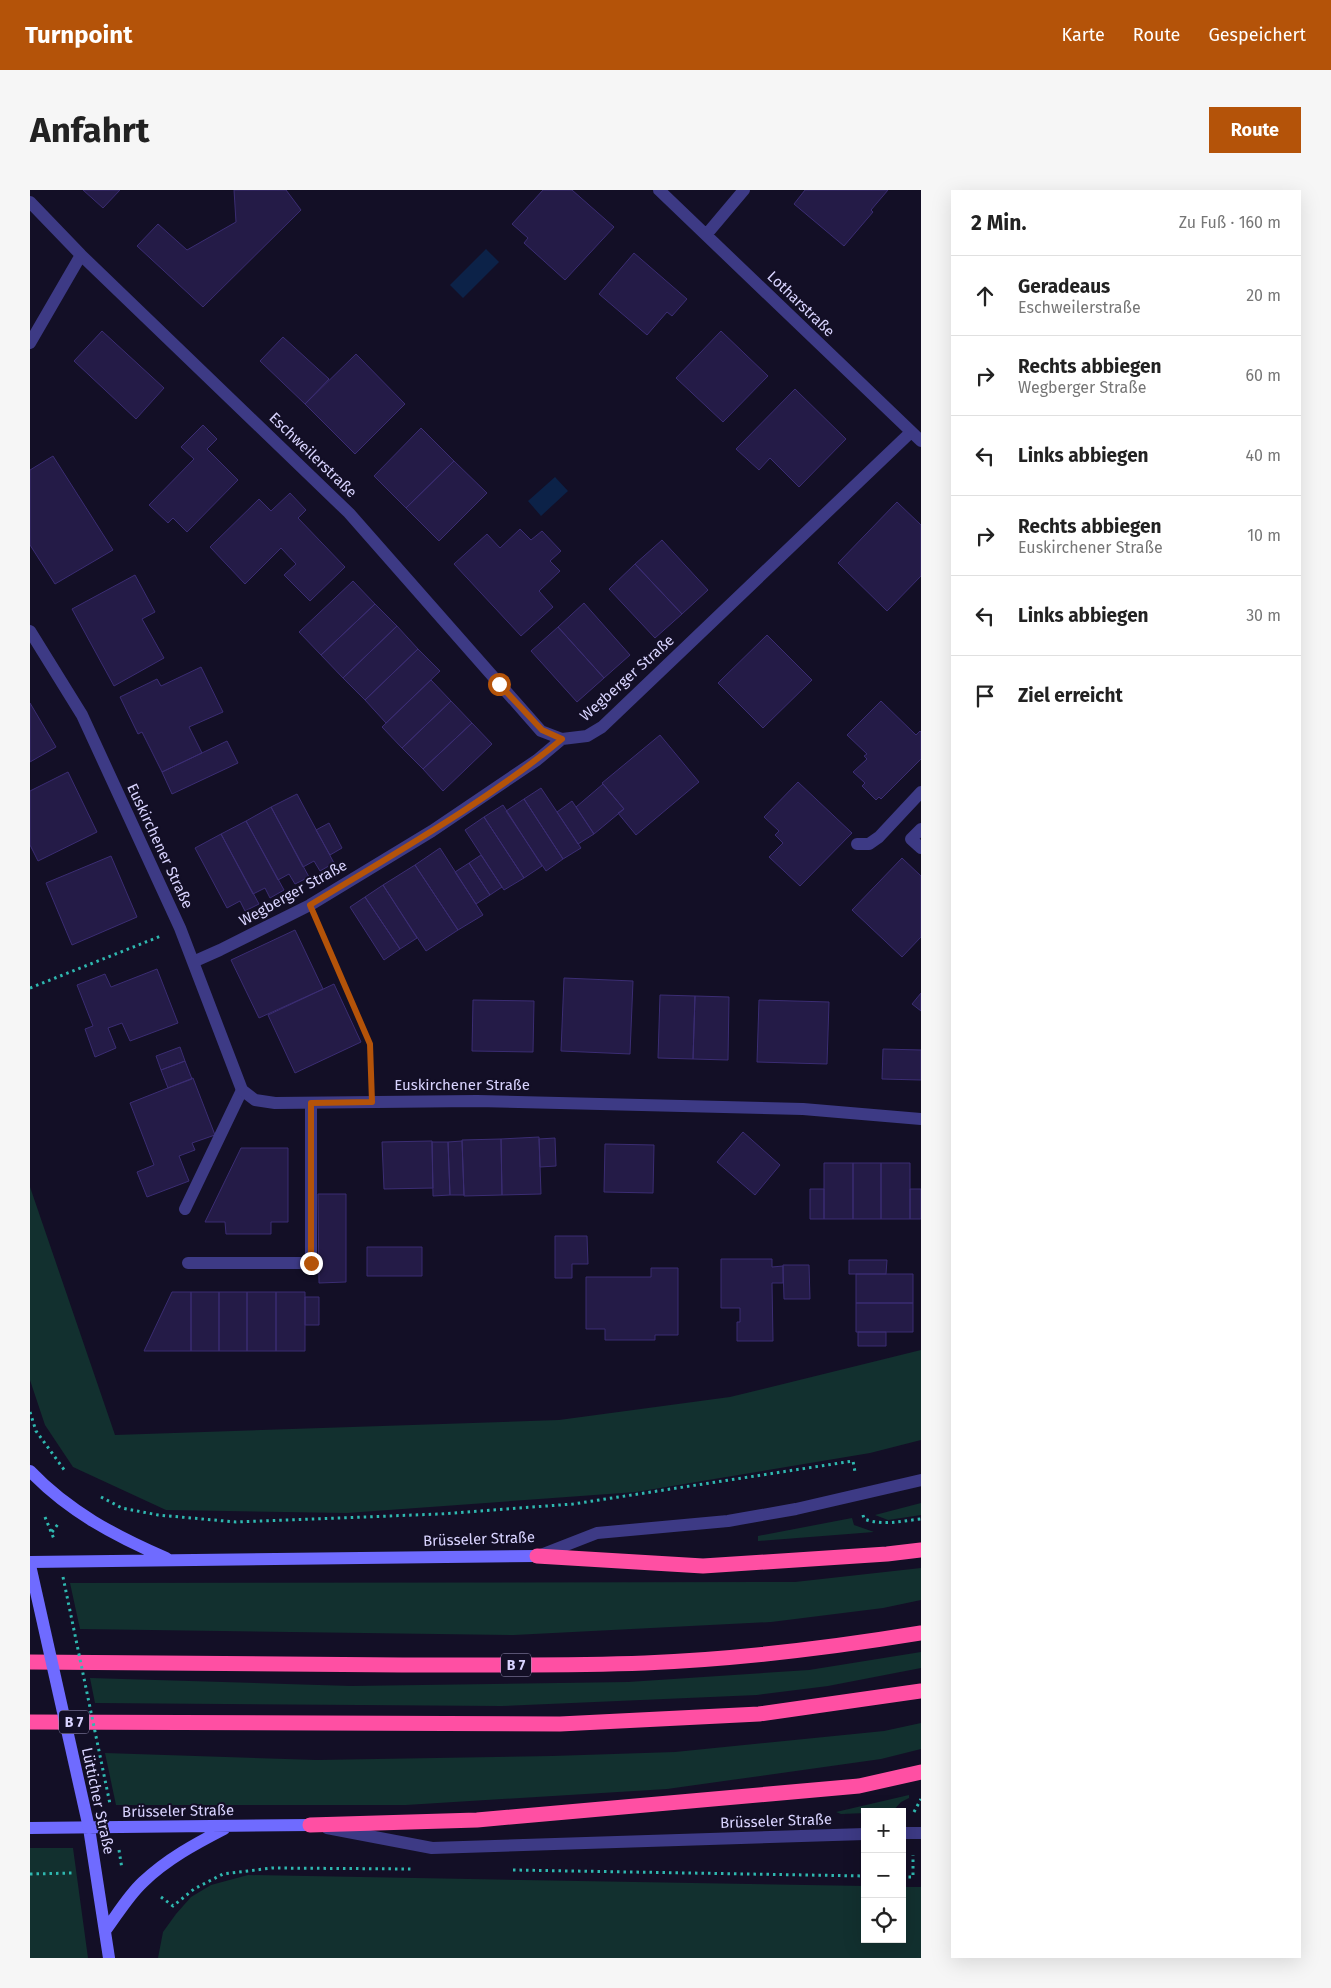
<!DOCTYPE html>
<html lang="de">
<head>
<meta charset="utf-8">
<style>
  :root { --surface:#fff; --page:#f6f6f6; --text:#222; --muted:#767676; --line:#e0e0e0; --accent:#b45309 }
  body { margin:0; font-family:"Fira Sans",sans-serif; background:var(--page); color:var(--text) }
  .controls { position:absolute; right:15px; bottom:15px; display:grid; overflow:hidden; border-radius:0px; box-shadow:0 5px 20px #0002 }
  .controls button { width:45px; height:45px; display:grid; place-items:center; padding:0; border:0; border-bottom:1px solid var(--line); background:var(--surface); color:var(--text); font:25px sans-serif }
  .stop { position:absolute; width:15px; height:15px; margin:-11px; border:4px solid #b45309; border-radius:50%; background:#fff }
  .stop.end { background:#b45309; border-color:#fff; box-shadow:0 1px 5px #0008 }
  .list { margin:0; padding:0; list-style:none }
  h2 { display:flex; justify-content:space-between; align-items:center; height:65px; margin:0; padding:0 20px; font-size:21px }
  h2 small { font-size:16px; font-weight:400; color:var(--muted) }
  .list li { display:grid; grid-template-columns:32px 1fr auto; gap:15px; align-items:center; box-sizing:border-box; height:80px; padding:0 20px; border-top:1px solid var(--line) }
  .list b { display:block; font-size:19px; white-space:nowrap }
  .list p { margin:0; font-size:16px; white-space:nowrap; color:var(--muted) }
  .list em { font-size:16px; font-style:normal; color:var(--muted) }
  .icon { flex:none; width:28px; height:28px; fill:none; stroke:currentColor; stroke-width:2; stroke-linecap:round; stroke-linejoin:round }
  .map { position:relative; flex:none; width:891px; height:1768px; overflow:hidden; border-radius:0px }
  header { display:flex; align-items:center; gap:30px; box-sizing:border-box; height:70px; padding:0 25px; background:var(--accent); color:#fff }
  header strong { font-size:24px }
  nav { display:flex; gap:28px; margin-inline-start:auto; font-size:18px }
  .intro { display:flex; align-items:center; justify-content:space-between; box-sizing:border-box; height:120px; padding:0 30px }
  h1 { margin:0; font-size:35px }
  .button { padding:12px 22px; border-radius:0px; background:var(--accent); color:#fff; font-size:18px; font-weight:700 }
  main { display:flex; gap:30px; padding:0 30px }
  aside { flex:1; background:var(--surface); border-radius:0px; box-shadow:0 5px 20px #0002 }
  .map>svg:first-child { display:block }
</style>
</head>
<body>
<header>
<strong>Turnpoint</strong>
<nav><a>Karte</a><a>Route</a><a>Gespeichert</a></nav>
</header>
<div class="intro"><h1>Anfahrt</h1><a class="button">Route</a></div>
<main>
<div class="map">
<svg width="891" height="1768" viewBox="0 0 891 1768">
  <rect width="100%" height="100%" fill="#130f26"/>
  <!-- green -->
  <path fill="#12302f" d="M0,997L85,1245L529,1230L700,1207L891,1160V1250L840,1263L606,1302L317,1323L136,1320L43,1277L15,1235L0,1190Z
    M891,1313V1325L858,1330L845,1325Z
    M822,1328L824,1335L844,1342L728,1351V1346Z
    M891,1378V1410L853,1418L741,1432L484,1445L50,1439L40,1393L765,1392Z
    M891,1462V1478L798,1496L727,1505L472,1516L65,1513L60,1488L321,1496L598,1492L779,1480Z
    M891,1533V1559L851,1569L637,1599L376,1615H86L75,1563L287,1570L522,1566L645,1562L854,1541Z
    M879,1605V1608L871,1612L862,1622L811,1624L806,1622Z
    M0,1658H43L58,1768H0Z
    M218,1685L835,1696V1749H872V1697H891V1768H128L133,1742L146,1724L161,1707L181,1695Z"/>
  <!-- water -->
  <path fill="#0c2248" d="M456,59L469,72L433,108L420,95Z
    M525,287L538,301L511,326L498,311Z"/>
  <!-- building -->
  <path fill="#241b47" stroke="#3b2d73" d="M53,0H90L73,18Z
    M204,0H256L271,20L173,117L107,56L128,34L157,60L206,32Z
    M513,0H542L584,37L535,90L494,53L498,48L482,34Z
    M775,0H858L841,20L843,22L814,56L764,14Z
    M604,63L657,109L642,126L637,122L617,145L569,104Z
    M72,141L134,198L106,229L44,171Z
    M691,141L738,186L693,232L646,188Z
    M253,147L299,189L275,214L230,171Z
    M326,164L375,214L325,264L275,214Z
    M765,199L816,249L769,297L740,268L729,280L706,259Z
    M173,235L187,249L177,259L208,290L157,342L143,328L138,333L119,315L164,269L151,257Z
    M391,238L424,271L376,318L344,286Z
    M23,266L83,360L25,394L0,355V280Z
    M424,271L457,303L409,351L376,318Z
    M260,303L276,320L268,328L315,377L280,411L254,385L266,374L251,358L215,394L180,357L229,309L241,321Z
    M867,312L891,335V386L857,421L808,373Z
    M490,339L501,350L512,341L531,361L520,371L530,381L509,401L523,417L491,446L424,374L457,344L470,358Z
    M632,350L678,400L652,424L605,374Z
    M605,374L652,424L625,448L579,399Z
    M105,385L125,422L112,429L134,468L84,496L42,419Z
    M323,391L345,414L291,465L269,442Z
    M554,413L600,465L574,488L528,437Z
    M345,414L367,436L313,488L291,465Z
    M367,436L388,459L335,510L313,488Z
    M528,437L574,488L547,512L501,461Z
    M737,445L782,490L733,538L688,493Z
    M388,459L410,481L356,533L335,510Z
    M171,477L193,522L159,537L172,563L132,582L112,542L108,544L90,507L127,489L131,496Z
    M401,490L421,511L372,558L352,537Z
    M421,511L442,533L393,579L372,558Z
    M851,511L886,545L890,541L891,542V569L851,609L849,607L846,610L832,596L835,593L823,582L837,569L834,566L837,564L817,545Z
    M0,513L26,557L0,572Z
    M442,533L462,554L413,601L393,579Z
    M630,545L669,592L606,645L588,623L594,619L572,593Z
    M197,551L208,573L142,604L132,582Z
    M38,582L67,642L8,671L0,655V601Z
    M768,592L822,643L770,696L739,667L753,653L745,645L749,641L734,627Z
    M573,594L594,619L564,644L546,617Z
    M511,598L551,658L533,669L494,609Z
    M267,604L304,673L290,681L284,671L273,677L241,617Z
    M494,609L533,669L516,681L476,621Z
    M542,611L564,644L548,654L527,622Z
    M473,615L512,676L494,688L454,627Z
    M241,617L279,687L265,694L259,684L248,690L216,631Z
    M454,627L494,688L474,700L435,640Z
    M216,631L254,700L240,708L235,698L223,704L191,644Z
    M299,633L312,658L300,665L286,640Z
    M191,644L229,714L215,721L210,711L197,718L165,658Z
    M410,658L453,725L428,740L385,675Z
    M451,665L472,697L460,705L439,673Z
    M81,666L107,727L42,755L16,693Z
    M872,668L891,686V747L872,767L822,720Z
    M439,673L460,705L446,714L425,682Z
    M385,675L428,740L396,761L353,695Z
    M353,695L387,748L370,759L335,707Z
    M335,707L370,759L354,770L320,717Z
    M265,740L293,799L229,828L201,770Z
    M127,779L148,833L100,851L92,833L78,838L86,858L65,867L55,839L63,836L47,795L75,784L81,797Z
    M534,788L603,791L600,864L531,861Z
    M304,794L331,852L265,883L238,825Z
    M891,803V821L882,814Z
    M630,805L665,806L663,869L628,868Z
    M665,806L699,807L698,870L663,869Z
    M443,810L504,811L503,862L442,861Z
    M729,810L799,812L797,874L727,872Z
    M150,857L155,871L131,880L126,866Z
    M853,859L891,860V890L852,889Z
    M155,871L162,889L138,898L131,880Z
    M163,888L185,945L162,953L165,960L149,966L159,991L117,1007L107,982L124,975L100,913Z
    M713,942L750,975L725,1005L687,972Z
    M509,947L511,1004L472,1005L471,949Z
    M525,948L526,976L510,977L509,949Z
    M471,949L472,1005L434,1006L432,950Z
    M402,951L403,998L354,999L352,952Z
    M432,951L434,1005H420L418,952Z
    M402,952H418L420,1005L403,1006Z
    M575,954L624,955L623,1003L574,1002Z
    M211,958H258V1032H241V1044H196L195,1032H175Z
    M794,973H823V1029H794Z
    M823,973H851V1029H823Z
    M851,973H880V1029H851Z
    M780,999H794V1029H780Z
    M880,999H891V1029H880Z
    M288,1004H316V1092L289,1093Z
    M525,1046H557L558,1074H542V1088H525Z
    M337,1057H392V1086H337Z
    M691,1069H742V1077L753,1076V1093H742L743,1151H707V1132H710V1118H691Z
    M819,1070H857L856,1084H819Z
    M753,1075H779L780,1109H754Z
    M621,1078H648V1145H625V1150H575V1139H556V1087H621Z
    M826,1084H883V1113H826Z
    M142,1102H161V1161H114Z
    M161,1102H189V1161H161Z
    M189,1102H217V1161H189Z
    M217,1102H246V1161H217Z
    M246,1102H275V1161H246Z
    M275,1107H289V1135H275Z
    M826,1113H883V1142H826Z
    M828,1142H856V1156H828Z"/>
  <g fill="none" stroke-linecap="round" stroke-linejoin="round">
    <!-- path -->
    <path stroke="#2fb8b0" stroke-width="3" stroke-dasharray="2.5 4" stroke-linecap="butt" d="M289,735L340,853L341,891
      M0,798L131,746
      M0,1222L6,1241L35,1281
      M71,1307L92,1318L128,1325L206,1332L410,1324L543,1314L823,1271L825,1282
      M833,1325L834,1329C853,1336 871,1331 891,1329
      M15,1327L24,1349
      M22,1342L28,1334
      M884,1622L891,1609
      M89,1660L92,1679
      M483,1680L835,1686
      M0,1684L44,1683
      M872,1687H883V1665
      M131,1707L143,1716L164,1699L193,1684L242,1678L382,1679"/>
    <!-- lane -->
    <path stroke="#3d3a85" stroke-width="12" d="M891,639L881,649L891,658
      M827,654H839L849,647L891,602
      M155,1019L212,900
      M158,1073H281V913"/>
    <!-- street -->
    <path stroke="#3d3a85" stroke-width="12" d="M629,0L891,251
      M0,12L51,65L319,323L511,541L532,549
      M676,45L714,0
      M0,153L51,65
      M0,441L52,525L150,738L212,900L225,910L245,913L447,911L773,919L891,929
      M163,772L190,760L280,715L402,641L507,570L532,549L557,546L572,537L881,242
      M508,1366L567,1343L698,1331L766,1319L891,1290
      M297,1638L402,1658L835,1644
      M872,1643H891"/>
    <!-- secondary -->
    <path stroke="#6f6bff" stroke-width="12" d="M0,1281C38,1321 85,1346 136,1368
      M0,1372L507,1366
      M0,1638L280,1635
      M59,1638L79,1768
      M75,1741C87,1725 98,1706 113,1692C137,1669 165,1654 194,1639"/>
    <!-- highway -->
    <path stroke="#ff4fa3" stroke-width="15" d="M507,1366L673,1376L857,1364L891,1360
      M0,1472C124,1474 248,1475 372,1475C453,1475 534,1476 615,1473C707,1469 800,1458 891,1443
      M0,1532L530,1534L729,1524L891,1501
      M280,1635L447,1630L829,1596L891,1582"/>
    <!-- path-bridge -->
    <path stroke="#2fb8b0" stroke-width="3" stroke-dasharray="2.5 4" stroke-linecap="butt" d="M33,1387L80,1614"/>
    <!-- secondary-bridge -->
    <path stroke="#6f6bff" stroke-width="12" d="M0,1375L59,1638"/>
  </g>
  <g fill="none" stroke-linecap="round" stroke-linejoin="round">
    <!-- route -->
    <path stroke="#b45309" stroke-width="6" d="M281,1073V913L342,912L340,854L280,715C365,663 455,613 532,549L512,540L469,494"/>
  </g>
  <g text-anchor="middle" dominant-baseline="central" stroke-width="4" stroke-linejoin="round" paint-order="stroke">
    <!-- shield labels -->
    <g fill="#130f26" stroke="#9e99be" stroke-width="1">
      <rect x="471" y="1463.5" width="30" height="23" rx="4"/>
      <rect x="29" y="1520.5" width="30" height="23" rx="4"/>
    </g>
    <g font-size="14" font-weight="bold" fill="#d9d4ff">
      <text x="486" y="1475">B 7</text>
      <text x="44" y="1532">B 7</text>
    </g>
    <!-- street labels -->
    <g font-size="15" fill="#d9d4ff" stroke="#130f26">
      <text transform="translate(771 114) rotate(44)">Lotharstraße</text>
      <text transform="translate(283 265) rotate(44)">Eschweilerstraße</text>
      <text transform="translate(597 488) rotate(-42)">Wegberger Straße</text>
      <text transform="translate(130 656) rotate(65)">Euskirchener Straße</text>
      <text transform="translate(263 703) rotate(-29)">Wegberger Straße</text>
      <text x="432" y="895">Euskirchener Straße</text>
      <text transform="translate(449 1349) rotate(-2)">Brüsseler Straße</text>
      <text transform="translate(68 1611) rotate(78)">Lütticher Straße</text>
      <text transform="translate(148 1621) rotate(-1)">Brüsseler Straße</text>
      <text transform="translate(746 1631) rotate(-2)">Brüsseler Straße</text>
    </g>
  </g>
</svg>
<div class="controls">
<button>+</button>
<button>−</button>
<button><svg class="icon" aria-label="locate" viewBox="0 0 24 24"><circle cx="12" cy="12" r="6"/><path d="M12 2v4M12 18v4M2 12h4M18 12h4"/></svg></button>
</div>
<div class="stop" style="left:469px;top:494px"></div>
<div class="stop end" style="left:281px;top:1073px"></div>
</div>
<aside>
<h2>2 Min.<small>Zu Fuß · 160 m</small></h2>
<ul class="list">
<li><svg class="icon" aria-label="ahead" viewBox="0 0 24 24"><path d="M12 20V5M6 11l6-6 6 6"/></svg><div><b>Geradeaus</b><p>Eschweilerstraße</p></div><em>20 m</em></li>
<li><svg class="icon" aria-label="right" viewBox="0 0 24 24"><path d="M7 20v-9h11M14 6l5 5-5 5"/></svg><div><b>Rechts abbiegen</b><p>Wegberger Straße</p></div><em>60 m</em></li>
<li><svg class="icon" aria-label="left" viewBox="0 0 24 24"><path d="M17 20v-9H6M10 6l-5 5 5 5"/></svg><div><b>Links abbiegen</b></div><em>40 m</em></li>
<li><svg class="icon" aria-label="right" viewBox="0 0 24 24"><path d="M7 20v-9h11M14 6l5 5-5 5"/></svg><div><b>Rechts abbiegen</b><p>Euskirchener Straße</p></div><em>10 m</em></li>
<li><svg class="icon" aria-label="left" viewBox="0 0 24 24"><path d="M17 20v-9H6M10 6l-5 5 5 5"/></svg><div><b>Links abbiegen</b></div><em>30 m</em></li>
<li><svg class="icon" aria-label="arrive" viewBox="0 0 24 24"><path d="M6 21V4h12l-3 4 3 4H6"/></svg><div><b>Ziel erreicht</b></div></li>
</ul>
</aside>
</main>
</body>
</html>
